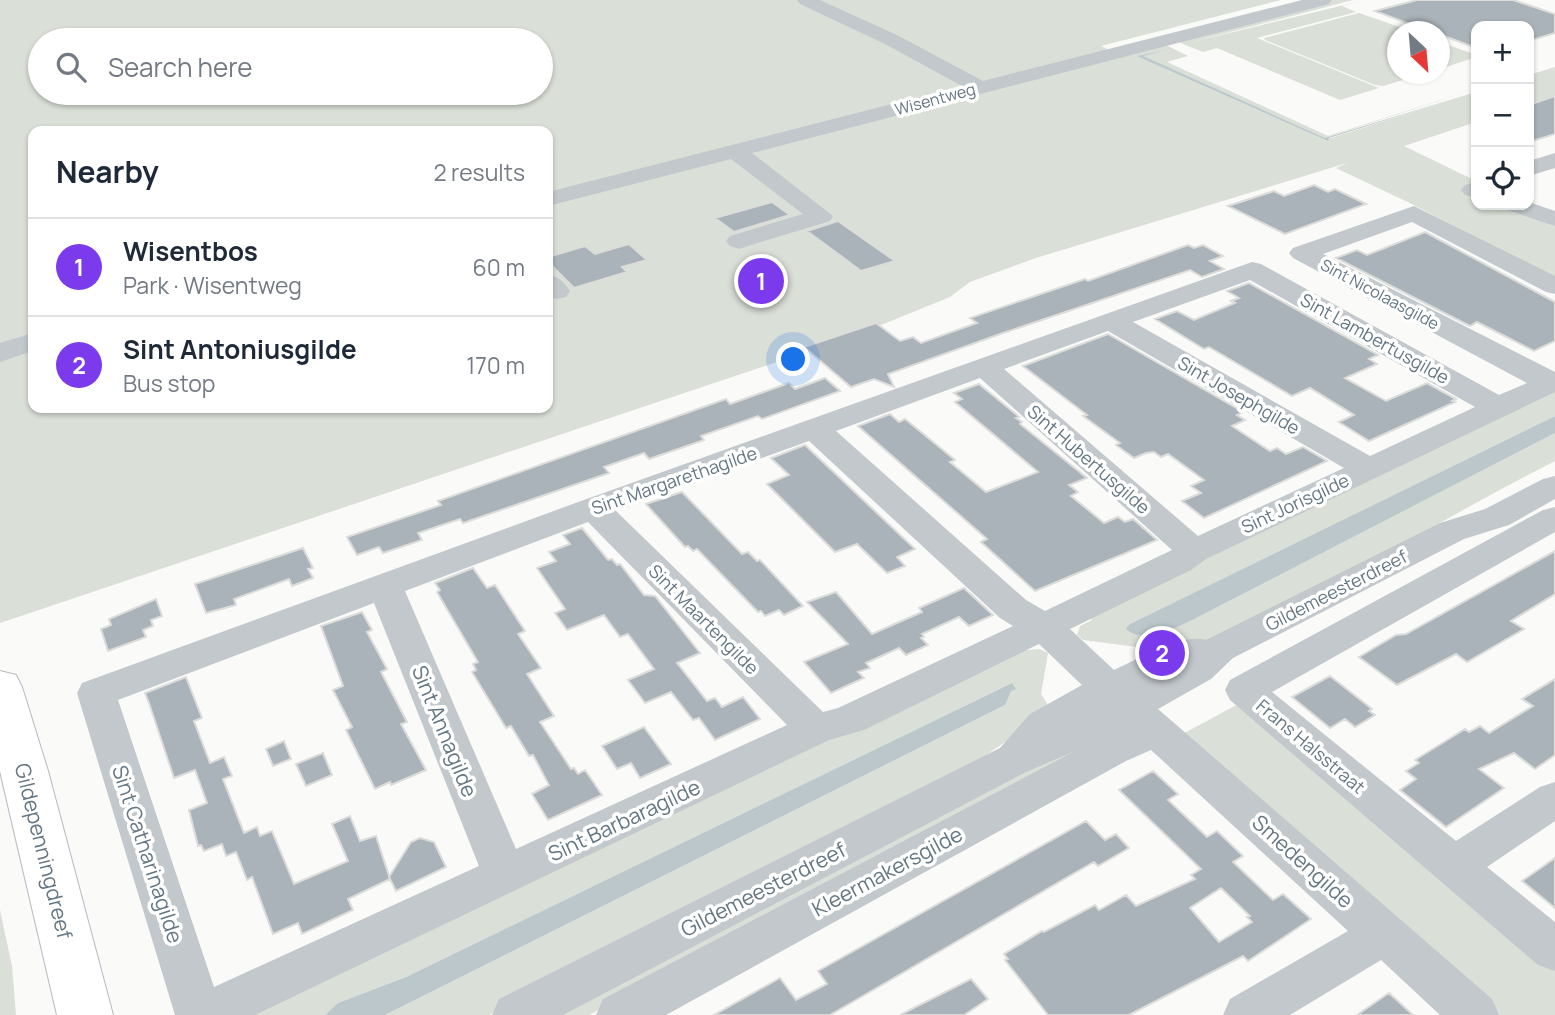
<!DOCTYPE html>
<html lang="en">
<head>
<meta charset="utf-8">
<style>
  :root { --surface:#fff; --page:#f2f2f3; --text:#1f2937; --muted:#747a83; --line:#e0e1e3; --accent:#7c3aed }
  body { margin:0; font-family:Manrope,sans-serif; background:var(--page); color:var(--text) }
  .controls { position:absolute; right:21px; top:21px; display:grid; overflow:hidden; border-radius:14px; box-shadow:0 2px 5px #0004 }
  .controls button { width:63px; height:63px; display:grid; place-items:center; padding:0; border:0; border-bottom:2px solid var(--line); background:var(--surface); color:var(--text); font:35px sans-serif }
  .compass { position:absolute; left:1387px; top:21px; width:63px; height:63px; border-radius:50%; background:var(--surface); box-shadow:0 2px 5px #0004; rotate:154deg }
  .you { position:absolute; left:794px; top:360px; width:24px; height:24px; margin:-18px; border:5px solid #fff; border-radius:50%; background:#1a73e8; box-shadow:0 0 0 10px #1a73e833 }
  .badge { display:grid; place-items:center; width:46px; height:46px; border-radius:50%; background:var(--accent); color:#fff; font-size:23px; font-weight:700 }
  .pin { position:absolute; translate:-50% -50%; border:4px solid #fff; box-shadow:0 2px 7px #0006 }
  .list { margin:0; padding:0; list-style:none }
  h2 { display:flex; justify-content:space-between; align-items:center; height:91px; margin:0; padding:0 28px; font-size:30px }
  h2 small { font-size:23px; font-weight:400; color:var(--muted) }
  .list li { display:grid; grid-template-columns:46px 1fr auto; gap:21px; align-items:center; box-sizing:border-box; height:98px; padding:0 28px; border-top:2px solid var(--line) }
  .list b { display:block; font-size:26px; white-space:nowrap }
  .list p { margin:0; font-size:23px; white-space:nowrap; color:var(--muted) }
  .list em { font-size:23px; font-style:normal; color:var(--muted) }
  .icon { flex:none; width:38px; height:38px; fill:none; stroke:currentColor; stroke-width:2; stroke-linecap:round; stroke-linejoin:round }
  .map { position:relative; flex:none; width:1555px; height:1015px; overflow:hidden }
  .search { position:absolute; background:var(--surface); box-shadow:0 2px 5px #0004; left:28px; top:28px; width:525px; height:77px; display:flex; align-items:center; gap:18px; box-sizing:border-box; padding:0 24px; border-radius:38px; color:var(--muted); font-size:26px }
  .panel { position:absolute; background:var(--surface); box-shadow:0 2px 5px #0004; left:28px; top:126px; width:525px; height:287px; border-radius:14px }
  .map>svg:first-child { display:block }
</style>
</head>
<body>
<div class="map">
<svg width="1555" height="1015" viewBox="0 0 1555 1015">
  <rect width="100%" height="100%" fill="#fafaf8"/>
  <!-- green -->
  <path fill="#dadfd7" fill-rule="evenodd" d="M0,0H1281L1101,46L1120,55L1166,45L1188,56L1167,62L1328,136L1476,89L1325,138L1142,56L1168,49L1138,56L1328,141V139L1476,92V122L1404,146L1476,181V185L1466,189L1476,193V205H1507L1555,222V279L1416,206L1336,168L1347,163L1036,258L970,282L950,297L854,336L0,623ZM40,40H541V93H40ZM33,131H548V408H33Z
    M1333,0H1353L1188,43L1365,0L1342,6L1356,12L1257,38L1379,88L1340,100L1217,48L1203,52L1176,41Z
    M1359,13L1411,31L1398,32V74H1423L1383,86L1375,85L1265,40L1264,38Z
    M1440,42L1476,55V57L1440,69Z
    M1555,67V96L1529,104V75Z
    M1555,390V416L1130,624L1128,628L1133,632L1200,616L1555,433V461C1448,515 1346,580 1236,631C1211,642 1182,648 1155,656L1137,647L1083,640L1077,635L1080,626L1092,620L1087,614Z
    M1023,645L1028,650L1039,649L1048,653L1041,694L1051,710L966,769L489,1015H385L1005,705L1012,683L406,977L338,1003L325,1015H251Z
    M1242,702L1555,966V1015H1487L1179,736Z
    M1086,740L1092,748L589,1015H551Z
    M0,910L12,966L16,1015H0Z"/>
  <!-- water -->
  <path fill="#bbc7cb" d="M1169,49L1143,56L1325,138L1476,92L1329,138L1328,141L1137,56Z
    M1555,416V433L1200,616C1181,625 1144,646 1126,629L1130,624Z
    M1012,683L1016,689L1011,691L1005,705L385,1015H325L338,1003L406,977Z"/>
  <!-- building -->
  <path fill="#aab3b9" stroke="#dcdcda" stroke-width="2" fill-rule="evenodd" d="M1417,0H1513L1555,14V33L1529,41V26H1476V48L1439,34V32H1431L1375,11Z
    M1555,96V134L1529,142V105Z
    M1314,185L1328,192L1335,189L1366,204L1285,234L1228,206L1274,191L1284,196Z
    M772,202L790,215L734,232L715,218Z
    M838,221L895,261L861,271L807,231Z
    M1425,232L1555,302V341L1534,351L1477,322L1470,326L1336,258L1357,250L1367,255Z
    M629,244L647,260L622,267L627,272L574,288L548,262V257L585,246L595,254Z
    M1188,245L1194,248L1203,245L1223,256L1210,261L1224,269L1202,277L1190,270L1003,333L888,374L894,387L874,379L851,387L804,347L876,323L900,341L913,337L921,343L977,323L970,318L1085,279L1088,281Z
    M1249,283L1378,355L1369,359L1377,364L1345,378L1386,401L1427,383L1456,399L1452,401L1455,402L1369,441L1339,422L1354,415L1310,388L1292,396L1209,347L1204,349L1155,319L1177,311L1194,320L1235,303L1231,301L1239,298L1227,291Z
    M1108,334L1243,412L1237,415L1245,420L1232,426L1270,451L1277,448L1286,454L1303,447L1327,461L1204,518L1182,501L1201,493L1191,486L1204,480L1168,454L1161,457L1154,452L1146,453L1134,458L1116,445L1120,443L1083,416L1087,415L1023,366Z
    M825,378L840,391L762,419L758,416L701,436L704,440L649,459L644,453L604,467L609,473L463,523L460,519L418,533L422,540L383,553L379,547L357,555L347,537L441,505L438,501L726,399L730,404L789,383L795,389Z
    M979,384L1017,415L1019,417L1016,418L1022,422L1020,424L1087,478L1069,485L1078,492L1071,496L1104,523L1118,517L1125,522L1133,519L1157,540L1035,591L981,542L987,539L858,426L890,414L899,422L905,419L955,460L950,462L986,492L1038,472L955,402L962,399L954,393Z
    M805,445L915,549L897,557L905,566L887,573L857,544L835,552L767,484L789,475L771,458Z
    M682,492L742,554L748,552L757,561L760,560L803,606L784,615L779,610L765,616L761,611L758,612L697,549L693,551L688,546L685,547L646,504Z
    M582,528L608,560L612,559L617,565L620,564L644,595L655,596L700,653L677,663L707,701L715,698L722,707L743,697L760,719L715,740L699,718L693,720L671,692L645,703L628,680L654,669L628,634L620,637L604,615L567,630L555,613L565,609L537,568L556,561L549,552L570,544L563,535Z
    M303,548L313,568L308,569L313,578L292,586L289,579L234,599L236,605L206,613L195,584Z
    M1555,551V594L1511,621L1524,629L1467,662L1456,654L1397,685L1359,657L1396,635L1406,634Z
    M473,568L487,588L495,585L525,631L518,634L541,668L527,674L554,716L540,722L571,769L574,768L578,774L585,770L602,795L548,820L532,794L549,785L533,755L529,756L511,726L506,728L472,672L476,670L473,664L478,662L437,592L440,590L435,583Z
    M964,588L993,615L969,626L959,617L922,634L924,637L921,638L928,645L906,655L899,648L866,663L870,668L858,672L864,678L831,693L804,662L848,644L807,602L836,592L872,634L922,612L919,608Z
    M156,599L162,616L151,620L153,626L143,630L146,637L108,651L101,629L111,625L109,619Z
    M362,612L372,630L367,632L387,669L381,672L407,722L401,724L426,770L391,785L390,782L375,789L346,730L352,727L333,690L343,686L321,626Z
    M1330,676L1372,709L1369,711L1375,715L1355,727L1345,719L1330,728L1292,697Z
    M186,677L202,718L194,721L210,763L224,757L232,776L223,779L244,833L257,827L260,836L272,831L294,884L348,861L332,824L350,816L360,841L376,836L390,879L348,899L353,910L302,934L298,923L273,934L252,877L247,880L236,852L226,856L222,844L204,851L201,845L198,846L189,810L207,803L195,770L174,778L149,703L145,693Z
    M1555,679V755L1535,769L1514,753L1479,769L1504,788L1446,827L1400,790L1416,779L1406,771L1419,763L1415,760L1465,729L1469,732L1480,726L1489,733L1533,706L1522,699Z
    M644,727L671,764L640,778L631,763L617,769L602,746Z
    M284,741L291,759L273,766L266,749Z
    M323,753L332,775L306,786L296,764Z
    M1153,771L1178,794L1168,800L1207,837L1217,831L1243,856L1233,862L1273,900L1283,894L1311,919L1248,961L1243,956L1129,1015H1048L1005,960L1008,959L1004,954L1042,931L1044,932L1095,905L1099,910L1126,895L1136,906L1195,879L1191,875L1201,869L1119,790ZM1221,888L1250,916L1247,917L1252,922L1219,942L1190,908Z
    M1086,821L1105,840L1116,834L1129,848L1098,866L1094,862L1078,871L830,1015H714L780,978L796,1000L827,984L818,971Z
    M420,838L434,842L446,867L396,891L389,877L411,842Z
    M1555,858V908L1522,881Z
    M971,979L988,999L964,1015H900Z
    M1389,993L1413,1015H1357L1383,997Z"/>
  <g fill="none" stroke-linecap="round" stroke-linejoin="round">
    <defs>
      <path id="major" d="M0,671L16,675L22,687L48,771L113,1015H57L0,771Z"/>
    </defs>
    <!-- major casing -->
    <use href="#major" stroke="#b5babe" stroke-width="2"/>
    <!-- minor -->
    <path fill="#c3c8cc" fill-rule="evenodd" d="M797,0H820L899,36L983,81L1302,0H1332L1329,4L752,153L833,216L830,221L748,246L739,249L730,246L726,241L730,236L803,214L731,159L548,206V192L962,86L885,44L800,4Z
      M1555,153V168L1529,176V161Z
      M1473,183L1476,184V198L1465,195L1461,190L1465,185Z
      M1529,202L1555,211V226L1507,210L1503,205H1529Z
      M1414,206L1555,276V294L1546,292L1412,222L1323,254L1555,372V392L1206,559L1191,570L1070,629L1114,670C1137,660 1181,633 1206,640L1440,523L1485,509L1543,479L1555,476V499L1509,525L1464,539L1233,658L1211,679L1158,709L1492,999L1499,1015H1440L1381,960L1290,1015H1223L1230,999L1348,931L1151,750L1126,761L666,1015H596L603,999L1075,751L1024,773L563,1015H492L499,999L1000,748L1030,714L1082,685L1039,644L864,730L829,740L255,1015H175L77,693L82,683L581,501L1252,262L1261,264L1499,395L1527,383L1293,258L1289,253L1293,248ZM1250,280L1475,407L1370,456L1133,322ZM1108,331L1344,468L1198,536L1004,369ZM980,378L1172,550L1045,611L1026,600L836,431ZM809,441L1000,618L1013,626L838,708L823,712L616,511ZM588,522L787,725L516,849L405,591ZM374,603L479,866L214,987L118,700Z
      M548,274C559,277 564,282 570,291L566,297L557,299L548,297Z
      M33,333V351L0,362V343Z
      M1555,507V532L1272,692L1456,841L1540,787L1555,782V821L1487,867L1555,922V971L1538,965L1230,700L1225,690L1230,680L1543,510Z"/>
    <!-- major -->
    <use href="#major" fill="#fff" fill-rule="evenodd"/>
  </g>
  <g text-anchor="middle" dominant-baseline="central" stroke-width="7" stroke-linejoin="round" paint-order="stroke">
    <!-- far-street labels -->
    <g font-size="16" fill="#657683" stroke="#fff">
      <text transform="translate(935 99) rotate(-15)">Wisentweg</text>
      <text transform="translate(1380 294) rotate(28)">Sint Nicolaasgilde</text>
    </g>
    <!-- street labels -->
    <g font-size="18" fill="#657683" stroke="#fff">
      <text transform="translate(1375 338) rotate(29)">Sint Lambertusgilde</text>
      <text transform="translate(1239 395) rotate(30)">Sint Josephgilde</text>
      <text transform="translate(1089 459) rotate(41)">Sint Hubertusgilde</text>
      <text transform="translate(674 480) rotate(-19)">Sint Margarethagilde</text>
      <text transform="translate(1295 503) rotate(-25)">Sint Jorisgilde</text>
      <text transform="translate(1336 590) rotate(-27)">Gildemeesterdreef</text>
      <text transform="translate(704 619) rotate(45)">Sint Maartengilde</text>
      <text transform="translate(1311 746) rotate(40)">Frans Halsstraat</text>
    </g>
    <!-- near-street labels -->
    <g font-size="21" fill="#657683" stroke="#fff">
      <text transform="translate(445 731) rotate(68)">Sint Annagilde</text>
      <text transform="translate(624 820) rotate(-25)">Sint Barbaragilde</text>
      <text transform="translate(44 851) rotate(76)">Gildepenningdreef</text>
      <text transform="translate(148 854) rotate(72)">Sint Catharinagilde</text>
      <text transform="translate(1303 861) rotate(42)">Smedengilde</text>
      <text transform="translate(887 871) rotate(-28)">Kleermakersgilde</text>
      <text transform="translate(763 889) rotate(-27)">Gildemeesterdreef</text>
    </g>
  </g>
</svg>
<div class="controls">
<button>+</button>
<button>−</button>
<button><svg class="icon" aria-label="locate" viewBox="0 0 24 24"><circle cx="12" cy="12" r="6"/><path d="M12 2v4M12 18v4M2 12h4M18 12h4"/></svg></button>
</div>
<svg class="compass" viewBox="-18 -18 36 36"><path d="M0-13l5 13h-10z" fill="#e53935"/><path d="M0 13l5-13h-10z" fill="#747a83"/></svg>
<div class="you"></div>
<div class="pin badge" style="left:761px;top:281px">1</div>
<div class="pin badge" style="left:1162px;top:653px">2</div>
<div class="search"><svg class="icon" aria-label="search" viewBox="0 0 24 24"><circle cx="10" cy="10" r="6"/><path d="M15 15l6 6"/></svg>Search here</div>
<section class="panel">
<h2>Nearby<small>2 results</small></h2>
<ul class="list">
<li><span class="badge">1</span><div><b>Wisentbos</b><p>Park · Wisentweg</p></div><em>60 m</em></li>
<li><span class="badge">2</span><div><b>Sint Antoniusgilde</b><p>Bus stop</p></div><em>170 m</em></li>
</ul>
</section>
</div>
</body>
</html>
